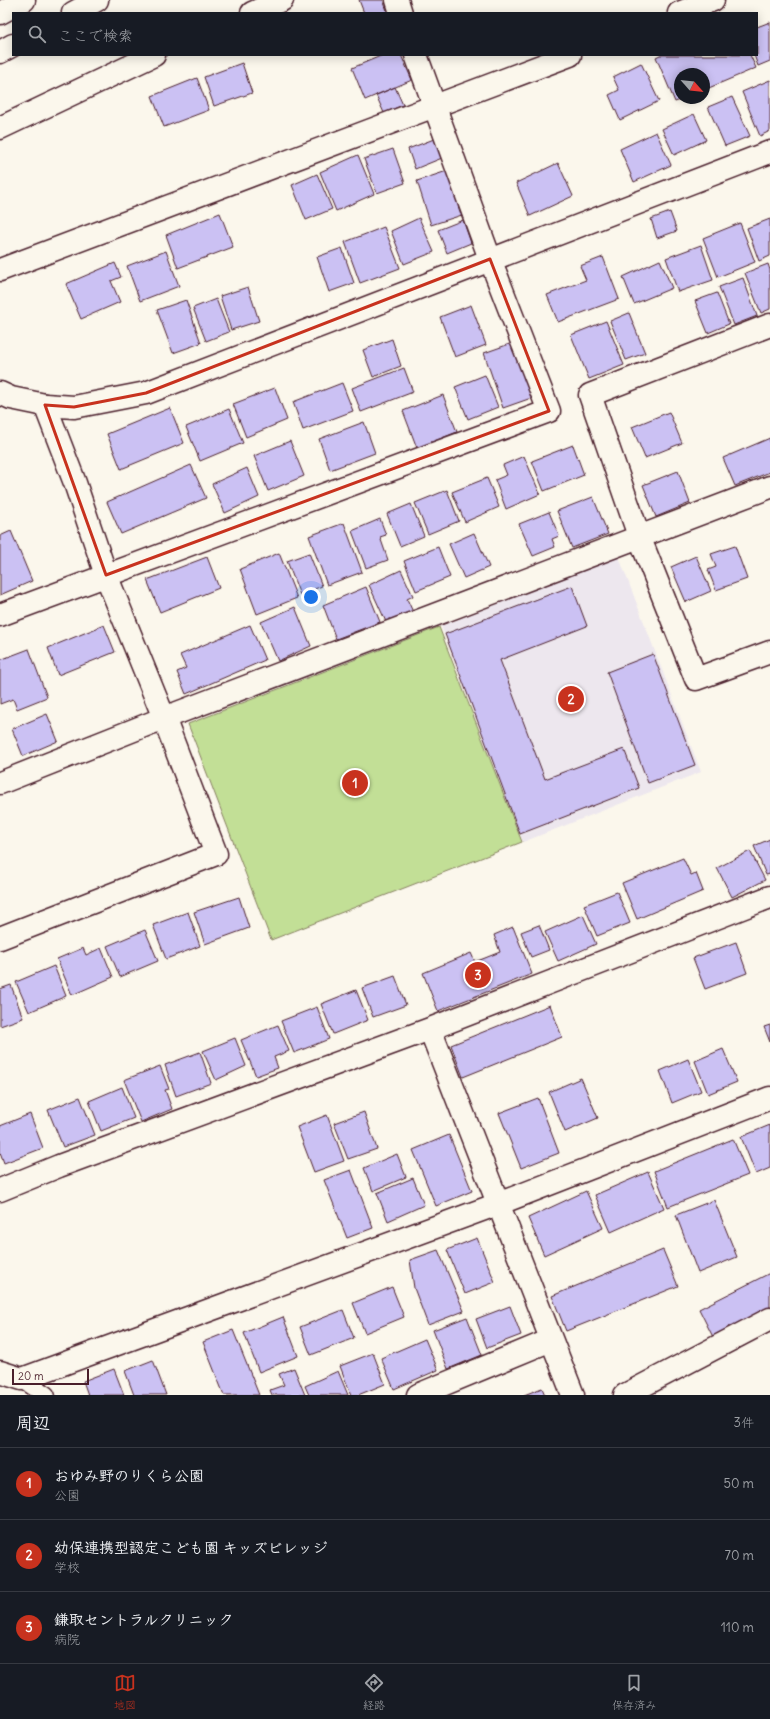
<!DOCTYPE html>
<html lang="ja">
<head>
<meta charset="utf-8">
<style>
  :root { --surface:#171b24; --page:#20242c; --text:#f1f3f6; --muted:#9ea1a6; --line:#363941; --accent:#c8321e }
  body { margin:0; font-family:Delius,"Klee One",sans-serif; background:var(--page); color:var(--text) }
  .compass { position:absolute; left:674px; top:68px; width:36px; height:36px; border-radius:50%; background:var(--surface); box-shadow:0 2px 10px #0003; rotate:117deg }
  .scale { position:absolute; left:12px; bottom:10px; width:77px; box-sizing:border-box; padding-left:4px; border:2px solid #4a1f2b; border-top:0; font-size:11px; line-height:14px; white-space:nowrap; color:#4a1f2b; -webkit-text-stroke:3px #fbf7ec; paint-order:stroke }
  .you { position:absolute; left:311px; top:597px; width:14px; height:14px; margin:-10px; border:3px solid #fff; border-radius:50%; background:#1a73e8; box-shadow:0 0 0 6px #1a73e833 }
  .badge { display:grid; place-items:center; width:26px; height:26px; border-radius:50%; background:var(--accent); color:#fff; font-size:13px; font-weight:700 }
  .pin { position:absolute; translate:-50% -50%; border:2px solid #fff; box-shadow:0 1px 4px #0006 }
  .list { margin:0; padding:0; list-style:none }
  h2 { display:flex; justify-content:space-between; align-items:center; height:52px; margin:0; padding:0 16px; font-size:17px }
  h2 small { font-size:13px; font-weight:400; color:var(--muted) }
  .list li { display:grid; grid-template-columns:26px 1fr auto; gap:12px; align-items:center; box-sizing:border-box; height:72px; padding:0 16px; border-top:1px solid var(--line) }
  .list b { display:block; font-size:15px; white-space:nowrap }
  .list p { margin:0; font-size:13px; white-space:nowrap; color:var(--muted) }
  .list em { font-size:13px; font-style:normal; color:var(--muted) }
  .icon { flex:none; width:22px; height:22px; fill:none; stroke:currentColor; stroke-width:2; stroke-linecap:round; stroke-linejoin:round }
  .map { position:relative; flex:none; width:770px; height:1395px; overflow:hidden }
  .search { position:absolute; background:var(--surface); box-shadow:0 2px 10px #0003; left:12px; right:12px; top:12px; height:44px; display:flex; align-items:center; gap:10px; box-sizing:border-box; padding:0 14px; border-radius:0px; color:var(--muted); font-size:15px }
  .sheet { height:268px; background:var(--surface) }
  nav { display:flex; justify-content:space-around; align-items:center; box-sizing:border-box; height:56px; border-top:1px solid var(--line); background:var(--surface); font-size:11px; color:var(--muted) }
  nav a { display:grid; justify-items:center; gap:2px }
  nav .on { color:var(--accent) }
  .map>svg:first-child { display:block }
</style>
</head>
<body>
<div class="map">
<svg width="770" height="1395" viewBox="0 0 770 1395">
  <rect width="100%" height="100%" fill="#fbf7ec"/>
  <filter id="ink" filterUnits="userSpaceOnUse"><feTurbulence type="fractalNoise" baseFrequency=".025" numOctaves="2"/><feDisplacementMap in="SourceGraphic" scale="8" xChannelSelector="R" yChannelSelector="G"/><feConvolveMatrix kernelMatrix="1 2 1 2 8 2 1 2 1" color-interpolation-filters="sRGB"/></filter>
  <g filter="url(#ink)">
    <!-- built -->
    <path fill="#ede7ee" d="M619,557L701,772L523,842L441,626Z"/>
    <!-- green -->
    <path fill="#c2df96" stroke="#867f60" d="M439,627L522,842L271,940L188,724Z"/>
    <!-- building -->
    <path fill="#cbc1f3" stroke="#4a1f2b" d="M359,0H383L388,13H364Z
      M770,22V61L758,66L754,55H757V27Z
      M383,55H401L412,80L365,100L352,68Z
      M660,55H750L756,68L704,90V74H680V98H685L675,102L656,57Z
      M242,63L252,93L214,106L204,77Z
      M641,63L659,101L620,120L609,95L619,90L613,77Z
      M197,78L209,110L164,127L152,96Z
      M770,80V131L760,136L742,92Z
      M395,87L403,105L384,113L376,95Z
      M732,97L750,136L725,146L708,107Z
      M694,114L706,140L674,155L662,129Z
      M656,132L671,165L634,182L620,149Z
      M434,139L442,158L415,169L408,149Z
      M393,149L405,183L377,193L364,159Z
      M358,155L374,194L336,211L320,172Z
      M558,163L573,196L530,216L516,183Z
      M450,170L465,214L431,225L417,181Z
      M317,174L332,209L306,220L292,185Z
      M670,212L677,231L657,238L651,219Z
      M220,213L233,247L178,268L166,235Z
      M419,218L434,252L404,264L391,231Z
      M770,219V256L759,261L747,228Z
      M463,220L471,243L447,253L438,230Z
      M740,223L755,262L718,277L703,238Z
      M384,227L400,268L360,283L345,242Z
      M701,245L713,280L678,292L666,258Z
      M342,248L354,283L329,292L317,257Z
      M166,251L179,286L140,301L127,266Z
      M603,257L619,299L558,322L547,295L586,280L580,266Z
      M660,260L672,288L634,304L623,277Z
      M115,263L121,277L111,281L120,302L81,319L66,284Z
      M768,264L770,270V309L761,313L745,273Z
      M743,278L757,316L734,325L719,287Z
      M248,287L259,321L231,330L220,296Z
      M717,293L729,324L708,333L695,301Z
      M216,299L229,332L206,341L193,308Z
      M186,300L201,343L173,353L157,310Z
      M471,305L486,345L455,357L440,317Z
      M629,313L645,353L626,360L610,321Z
      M606,321L624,365L589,379L571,335Z
      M392,339L401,366L373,377L363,350Z
      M518,341L537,396L503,408L484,353Z
      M404,368L413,392L361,412L352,388Z
      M485,375L498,407L468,419L455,387Z
      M342,383L353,411L303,430L293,402Z
      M275,388L287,420L246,437L233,404Z
      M443,395L457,432L417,448L403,411Z
      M170,408L184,443L121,469L107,434Z
      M229,409L243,443L200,461L186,427Z
      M669,412L682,443L645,458L632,427Z
      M364,422L375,453L330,470L319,439Z
      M770,438V472L735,486L723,458Z
      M290,441L304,476L268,491L254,456Z
      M573,445L584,475L544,491L532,461Z
      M524,456L540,494L506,509L495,480L507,475L503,465Z
      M191,465L206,498L121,534L107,502Z
      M247,468L259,497L225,513L212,484Z
      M678,471L690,503L656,517L643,485Z
      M487,478L499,507L465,522L452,492Z
      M447,490L459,521L428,534L415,503Z
      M593,497L608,534L572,548L557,511Z
      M411,504L424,536L400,546L387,514Z
      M549,512L559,536L552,539L555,547L533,556L519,524Z
      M380,519L386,535L380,537L388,560L366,568L352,531Z
      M344,523L362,572L327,585L309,536Z
      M11,531L32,581L0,595V536Z
      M474,533L489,567L464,578L449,544Z
      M735,546L747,579L716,590L708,570L716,567L711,554Z
      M438,547L450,577L416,591L404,561Z
      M279,553L297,598L257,614L240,569Z
      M309,553L322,586L300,595L287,561Z
      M696,556L711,591L686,602L671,567Z
      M207,557L219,588L160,612L147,580Z
      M401,570L413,596L407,599L413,612L387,624L369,585Z
      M572,586L587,626L500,660L545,779L624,749L639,788L520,834L445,634Z
      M366,587L380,622L336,639L323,605Z
      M295,607L311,646L278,661L261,622Z
      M104,625L115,652L58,675L48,648Z
      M250,625L265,660L186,694L177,672L186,668L180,655Z
      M29,649L47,697L17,709L13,699L0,704V660Z
      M653,654L695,765L648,783L607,672Z
      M47,714L58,741L23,756L12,729Z
      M770,839V874L766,875L754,846Z
      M750,851L765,880L732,897L717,868Z
      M683,858L691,875L696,873L703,891L637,919L622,883Z
      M617,892L630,923L597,936L584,905Z
      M239,897L249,928L205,944L194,912Z
      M188,912L200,946L166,959L153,925Z
      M583,915L596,944L558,961L545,932Z
      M539,925L549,950L531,957L521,932Z
      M513,927L532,974L438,1011L423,973L471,953L475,962L500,952L494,935Z
      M145,930L158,961L120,977L107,946Z
      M736,942L747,973L705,989L693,958Z
      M83,948L86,955L101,948L113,977L72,995L57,959Z
      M54,966L66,996L29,1012L16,982Z
      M395,976L406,1005L373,1017L362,988Z
      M11,985L23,1018L0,1026V989Z
      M356,990L368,1020L333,1034L321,1004Z
      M550,1005L562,1037L463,1077L451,1045Z
      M317,1007L329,1039L294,1053L281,1021Z
      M278,1025L289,1051L274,1057L278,1068L256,1076L241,1040Z
      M770,1025V1042L764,1027Z
      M235,1038L246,1066L216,1080L203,1051Z
      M723,1049L737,1082L708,1094L695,1061Z
      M200,1052L211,1083L176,1096L165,1065Z
      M688,1059L701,1091L672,1103L660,1071Z
      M160,1066L169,1089L165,1090L172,1109L141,1122L124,1080Z
      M581,1078L598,1118L565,1132L549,1092Z
      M122,1087L134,1118L101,1131L89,1101Z
      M80,1097L95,1135L63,1147L48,1110Z
      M538,1098L559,1153L521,1168L499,1113Z
      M364,1112L377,1149L348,1159L334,1123Z
      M30,1114L43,1148L4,1163L0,1152V1126Z
      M327,1115L344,1161L314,1172L297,1127Z
      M770,1125V1168L756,1174L741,1137Z
      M449,1135L472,1191L436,1206L413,1150Z
      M733,1139L748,1175L668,1207L654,1171Z
      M397,1154L406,1177L373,1191L364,1168Z
      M351,1170L373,1228L347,1238L324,1180Z
      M648,1172L664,1208L611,1232L595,1195Z
      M413,1178L424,1205L388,1221L377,1193Z
      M586,1191L603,1228L544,1255L528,1218Z
      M714,1200L737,1257L698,1273L676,1215Z
      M477,1238L495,1282L465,1294L447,1250Z
      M438,1250L464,1311L428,1325L414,1288L410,1260Z
      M663,1250L678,1286L566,1331L552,1296Z
      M770,1273V1312L715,1341L699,1309Z
      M392,1287L404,1317L365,1333L353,1303Z
      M510,1306L521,1335L487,1348L476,1319Z
      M343,1310L354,1338L311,1355L300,1327Z
      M283,1317L298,1356L259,1372L244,1333Z
      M467,1317L482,1355L448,1369L433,1330Z
      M233,1330L259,1395H224L203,1342Z
      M425,1339L438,1370L394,1389L381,1358Z
      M373,1353L385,1384L358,1395H351L340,1366Z
      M153,1360L166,1395H134L125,1371Z
      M294,1368L305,1395H272L270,1390L284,1385L279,1374Z
      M114,1369L124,1395H88L83,1381Z
      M338,1371L348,1395H309L305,1386Z
      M542,1388L545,1395H524Z"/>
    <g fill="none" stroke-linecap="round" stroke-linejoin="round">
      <defs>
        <path id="pedestrian" d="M22,1379L46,1395"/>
        <path id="minor" d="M397,0L401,13
          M252,13L282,0
          M679,13L713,0
          M0,128L154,55
          M0,270L570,55
          M770,325L590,395L639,536L696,679L770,652
          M0,615L549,411L490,259L416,55
          M0,783L164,718L770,487
          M0,938L216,854L164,718L106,575L75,483L45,405
          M430,1029L573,1395
          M0,1190L59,1166L430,1029L770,897
          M0,1372L22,1379L498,1204L770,1098
          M418,1395L551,1340
          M625,1395L770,1319"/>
        <path id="tertiary" d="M0,13L24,0
          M73,13L97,0
          M0,52L13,45
          M0,393L11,398L45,405L74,407L146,393L770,152"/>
      </defs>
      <!-- pedestrian casing -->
      <use href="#pedestrian" stroke="#4a1f2b" stroke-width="20"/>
      <!-- minor casing -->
      <use href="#minor" stroke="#4a1f2b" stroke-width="25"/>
      <!-- tertiary casing -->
      <use href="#tertiary" stroke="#4a1f2b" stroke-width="25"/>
      <!-- pedestrian -->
      <use href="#pedestrian" stroke="#fbf7ec" stroke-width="17"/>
      <!-- minor -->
      <use href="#minor" stroke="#fbf7ec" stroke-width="22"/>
      <!-- tertiary -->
      <use href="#tertiary" stroke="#fbf7ec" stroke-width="22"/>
    </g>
  </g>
  <!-- marked area -->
  <path fill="none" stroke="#c8321e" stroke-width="3" stroke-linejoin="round" d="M490,259L549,411L106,575L45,405L74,407L146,393Z"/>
</svg>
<svg class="compass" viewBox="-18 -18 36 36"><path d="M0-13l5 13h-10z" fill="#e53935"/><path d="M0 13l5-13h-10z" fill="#9ea1a6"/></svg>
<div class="scale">20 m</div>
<div class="you"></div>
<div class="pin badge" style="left:355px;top:783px">1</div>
<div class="pin badge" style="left:571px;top:699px">2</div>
<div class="pin badge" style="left:478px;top:975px">3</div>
<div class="search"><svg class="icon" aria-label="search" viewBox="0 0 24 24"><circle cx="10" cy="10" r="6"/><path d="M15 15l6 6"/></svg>ここで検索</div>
</div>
<section class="sheet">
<h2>周辺<small>3件</small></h2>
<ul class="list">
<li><span class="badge">1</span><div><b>おゆみ野のりくら公園</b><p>公園</p></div><em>50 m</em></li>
<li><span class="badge">2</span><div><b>幼保連携型認定こども園 キッズビレッジ</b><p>学校</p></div><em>70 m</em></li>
<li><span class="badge">3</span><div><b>鎌取セントラルクリニック</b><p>病院</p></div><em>110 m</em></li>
</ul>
</section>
<nav>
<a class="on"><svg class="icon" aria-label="map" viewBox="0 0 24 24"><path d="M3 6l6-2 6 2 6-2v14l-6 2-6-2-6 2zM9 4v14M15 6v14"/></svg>地図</a>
<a><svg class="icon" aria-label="directions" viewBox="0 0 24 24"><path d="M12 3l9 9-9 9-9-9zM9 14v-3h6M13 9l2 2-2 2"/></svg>経路</a>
<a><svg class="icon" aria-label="saved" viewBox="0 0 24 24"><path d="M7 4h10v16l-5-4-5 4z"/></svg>保存済み</a>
</nav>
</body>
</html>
